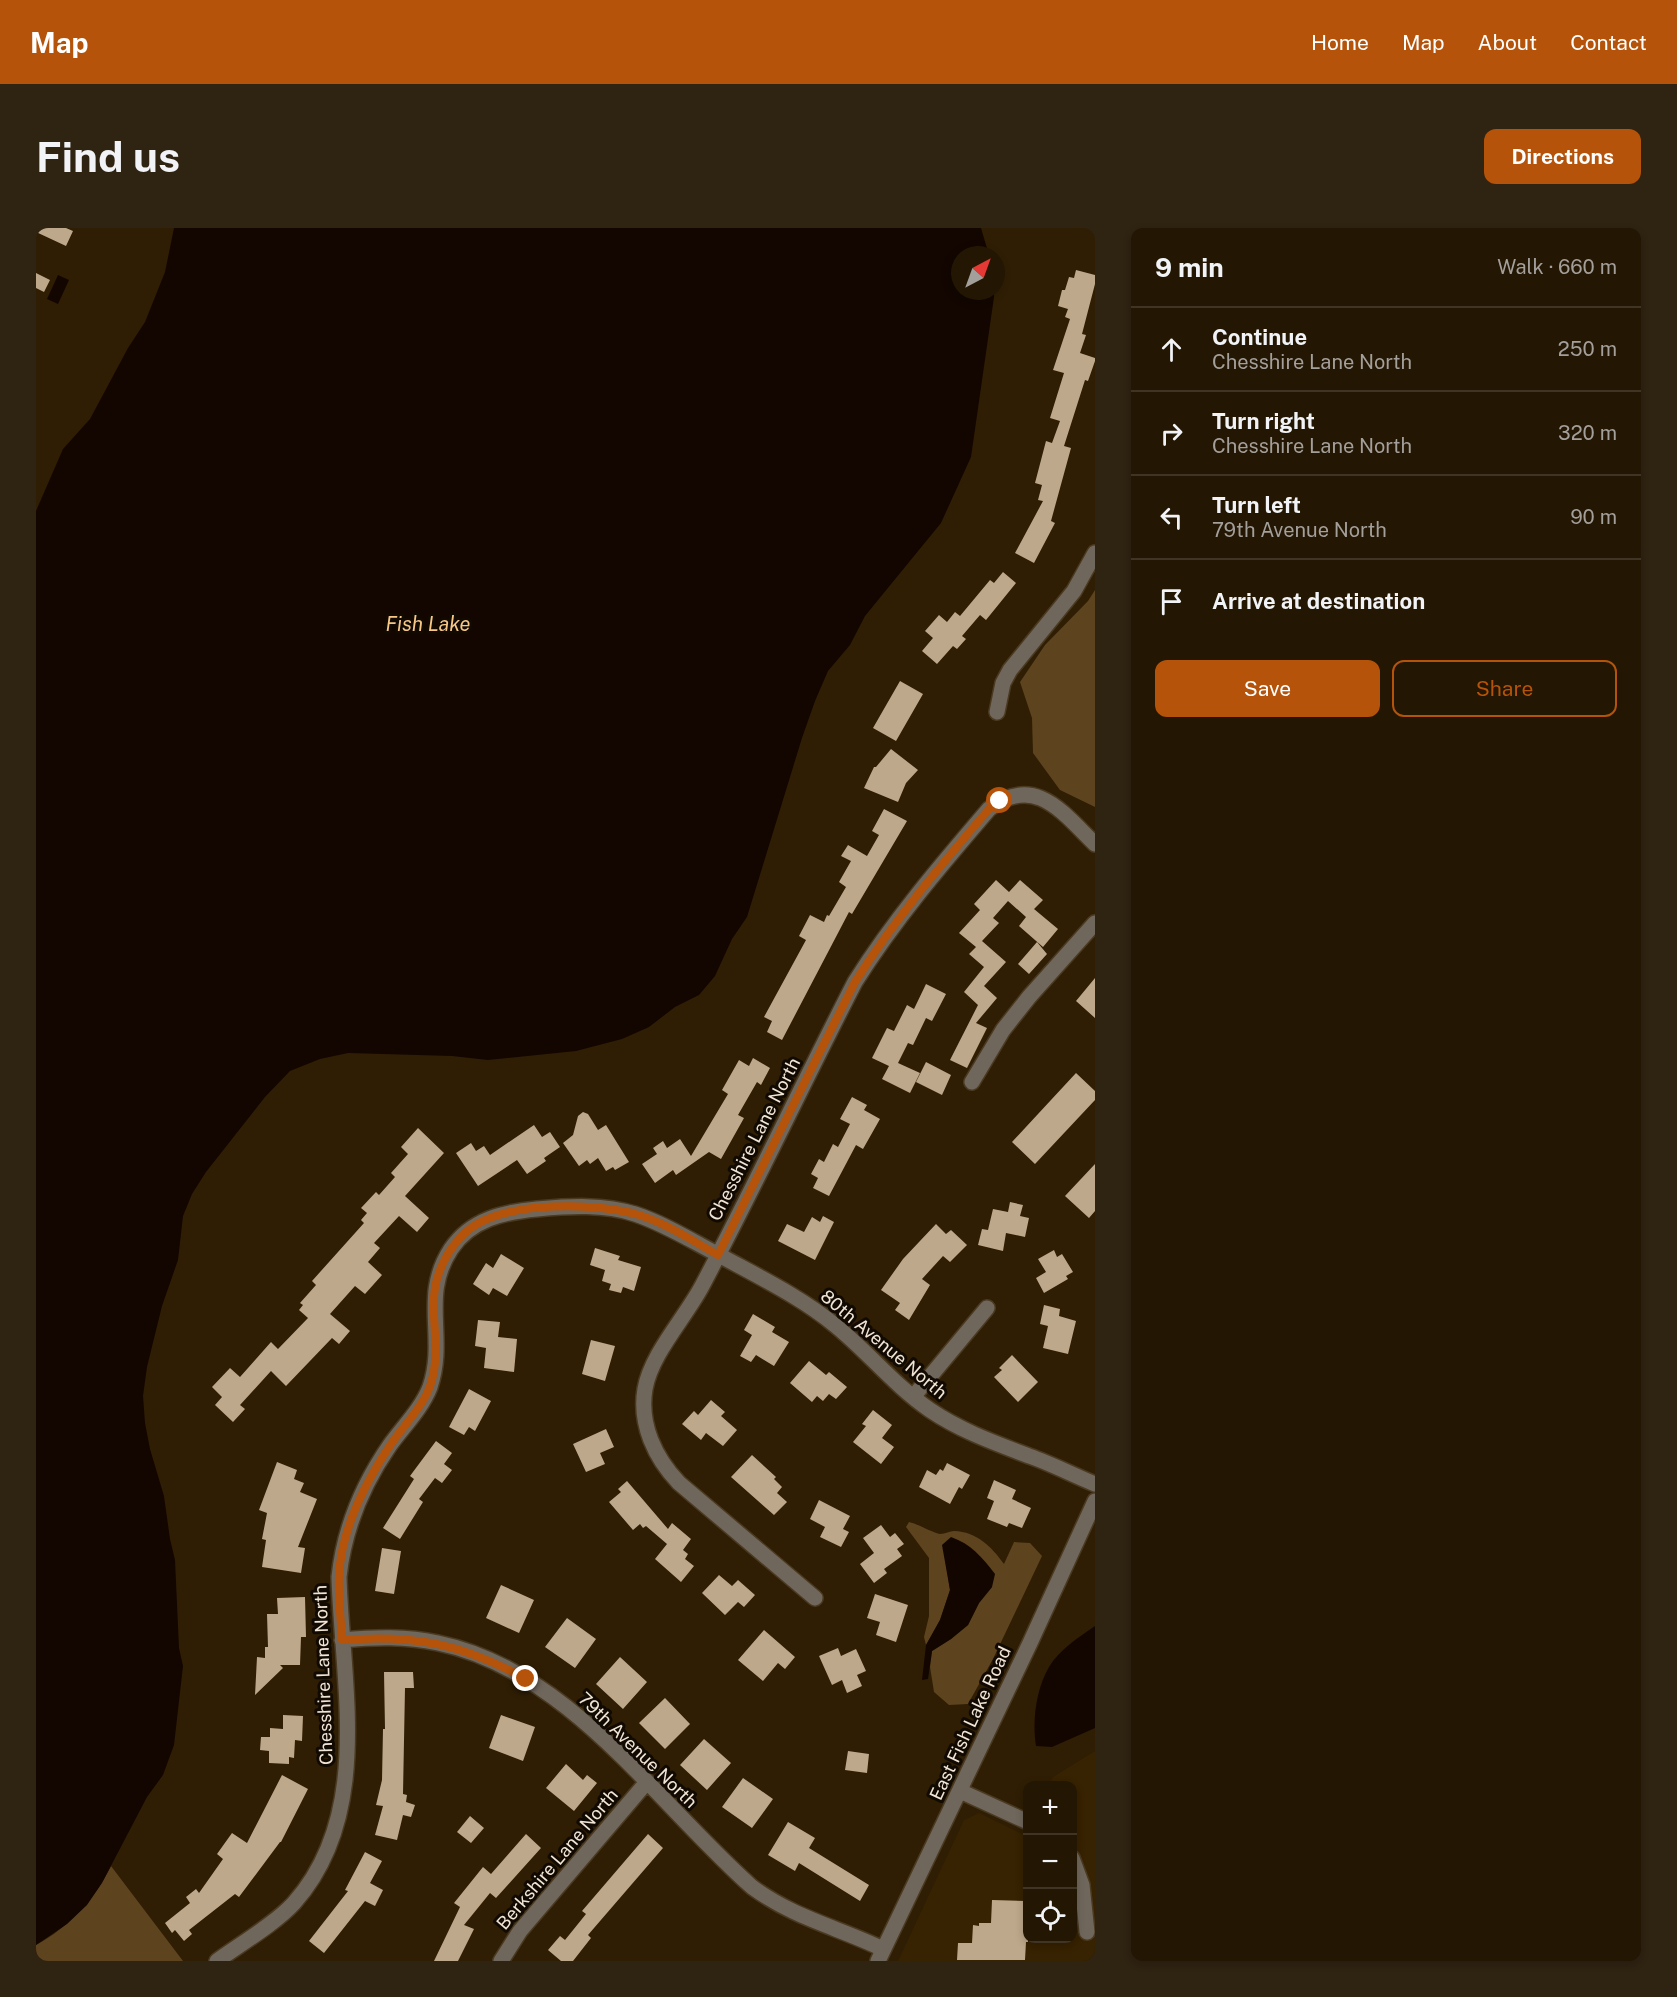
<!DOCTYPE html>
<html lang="en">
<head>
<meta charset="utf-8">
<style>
  :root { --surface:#231603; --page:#2f2312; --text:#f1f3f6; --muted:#a39f9a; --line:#403525; --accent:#b45309 }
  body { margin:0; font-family:"Public Sans",sans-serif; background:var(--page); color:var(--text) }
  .controls { position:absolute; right:18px; bottom:18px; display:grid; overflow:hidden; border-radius:12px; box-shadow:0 3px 9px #0003 }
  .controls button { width:54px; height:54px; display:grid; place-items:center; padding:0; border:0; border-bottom:2px solid var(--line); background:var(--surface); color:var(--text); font:30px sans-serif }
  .compass { position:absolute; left:915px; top:18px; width:54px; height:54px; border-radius:50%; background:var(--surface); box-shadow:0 3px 9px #0003; rotate:41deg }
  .stop { position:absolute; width:18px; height:18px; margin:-14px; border:4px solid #b45309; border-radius:50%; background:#fff }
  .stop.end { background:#b45309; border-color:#fff; box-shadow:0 2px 6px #0008 }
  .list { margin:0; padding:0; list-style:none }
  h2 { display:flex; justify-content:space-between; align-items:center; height:78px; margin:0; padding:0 24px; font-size:26px }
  h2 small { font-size:20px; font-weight:400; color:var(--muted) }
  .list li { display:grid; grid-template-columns:39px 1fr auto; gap:18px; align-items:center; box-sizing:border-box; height:84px; padding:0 24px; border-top:2px solid var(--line) }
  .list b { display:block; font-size:22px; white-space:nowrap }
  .list p { margin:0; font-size:20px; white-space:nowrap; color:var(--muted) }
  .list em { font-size:20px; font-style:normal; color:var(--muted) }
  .actions { display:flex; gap:12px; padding:18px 24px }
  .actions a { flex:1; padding:14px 0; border:2px solid var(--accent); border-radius:12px; text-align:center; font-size:21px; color:var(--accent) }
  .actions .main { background:var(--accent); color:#fff }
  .icon { flex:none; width:33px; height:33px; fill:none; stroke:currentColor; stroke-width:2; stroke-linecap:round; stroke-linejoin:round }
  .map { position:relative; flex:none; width:1059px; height:1733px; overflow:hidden; border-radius:12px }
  header { display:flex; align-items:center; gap:36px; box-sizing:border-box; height:84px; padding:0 30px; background:var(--accent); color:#fff }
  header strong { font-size:28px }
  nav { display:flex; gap:33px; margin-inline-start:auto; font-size:21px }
  .intro { display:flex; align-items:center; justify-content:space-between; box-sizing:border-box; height:144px; padding:0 36px }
  h1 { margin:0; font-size:42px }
  .button { padding:15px 27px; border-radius:12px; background:var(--accent); color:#fff; font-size:21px; font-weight:700 }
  main { display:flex; gap:36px; padding:0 36px }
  aside { flex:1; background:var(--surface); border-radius:12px; box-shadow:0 3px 9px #0003 }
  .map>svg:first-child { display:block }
</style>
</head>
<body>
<header>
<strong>Map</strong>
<nav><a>Home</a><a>Map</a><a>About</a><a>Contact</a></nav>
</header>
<div class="intro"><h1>Find us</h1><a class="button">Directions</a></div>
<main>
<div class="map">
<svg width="1059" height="1733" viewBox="0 0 1059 1733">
  <rect width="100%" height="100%" fill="#2f1e04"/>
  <!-- built -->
  <path fill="#372201" d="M1059,1523V1733H862L928,1592L943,1585L990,1608L991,1605L992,1710H1036V1558L1013,1557L1017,1549Z"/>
  <!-- green -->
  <path fill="#5d431e" d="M1059,362V579L1024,562L997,525L996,490L984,454L1009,417L1052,373Z
    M873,1294C882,1296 897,1305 904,1306C909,1306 914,1303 918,1303C941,1304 955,1318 968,1336L978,1314L994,1315L1006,1328L957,1431L932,1476L913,1477L898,1464L894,1439L896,1423L915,1411L932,1397L943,1375L956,1359L907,1317L914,1362L904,1392L890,1417L888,1409L893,1388V1330L870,1299Z
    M75,1638L147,1733H0V1717C33,1699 58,1672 75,1638Z"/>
  <!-- water -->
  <path fill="#130600" d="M138,0H945L953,27H924V63H958V69L935,229L905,295L829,388L814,417L792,443L779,473L766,510L711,689L696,711L679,748L663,767L639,779L613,799L586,811L540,823L452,832L416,828L312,825L284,831L254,843L229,869L170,944L156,966L147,988L142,1032L126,1078L111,1139L107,1168L109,1195L114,1221L128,1268L134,1311L139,1332L143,1420L147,1438L138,1517L127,1547L111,1569L66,1655L51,1677L31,1696L0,1717V283L27,221L54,191L92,120L109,94L129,44Z
    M22,47L33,52L22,76L11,71Z
    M915,1309C935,1316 946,1329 959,1346L956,1359L943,1375L932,1397L915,1411L896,1423L892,1451L886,1452L890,1417L904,1392L914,1362L906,1317Z
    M1059,1398V1500L1016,1519L1000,1518C996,1493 1000,1461 1013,1439C1023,1422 1043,1409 1059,1398Z"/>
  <!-- building -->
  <path fill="#bea88b" d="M0,0H30L37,3L30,18L0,4Z
    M1040,42L1059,47V56L1046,106L1050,107L1044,125L1059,130V133L1052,153L1049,152L1028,218L1035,220L1015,293L1019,295L998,335L979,325L1007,273L1002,272L1006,257L999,255L1010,213L1016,215L1024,193L1014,190L1028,145L1017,142L1034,91L1029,89L1032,81L1022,78L1026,62H1029L1033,49L1038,50Z
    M0,45L14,52L8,64L0,60Z
    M967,344L980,355L950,392L944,387L926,408L930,411L921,421L917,418L901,436L886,423L897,410L889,403L903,387L911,394L919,384L924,388L954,352L958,355Z
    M864,453L887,466L860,513L837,500Z
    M855,521L882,542L870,555L862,574L828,560L838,539H840Z
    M848,581L871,593L816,686L813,684L746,812L731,804L736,793L728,789L770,712L763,708L774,687L788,694L791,687L793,688L810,659L803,654L815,633L805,628L812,617L831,628L843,607L836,603Z
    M960,652L973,664L984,652L1007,672L998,681L1022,701L1007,719L983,698L990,689L972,673L957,690L963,695L946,713L970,734L948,758L961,770L940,795L951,800L931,840L914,832L942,777L928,764L948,739L933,726L940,719L923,705L944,682L938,676Z
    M1001,714L1011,726L993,746L982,736Z
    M1059,750V790L1040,773Z
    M890,756L910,766L896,793L890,790L877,817L872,815L862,835L884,845L874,865L846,851L853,838L836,830L851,800L858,803L871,777L878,781Z
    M717,830L734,840L725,857L721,854L702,887L708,890L685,931L673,924L640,947L637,942L619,955L606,936L621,926L617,920L627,913L631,920L644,911L655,928L692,866L686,862L703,832L713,838Z
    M890,834L915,847L906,867L880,854Z
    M1040,845L1059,863V872L999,936L976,914Z
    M816,869L831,877L828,882L844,891L827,921L820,917L793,968L777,960L782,950L775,946L783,931L788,934L797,916L802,919L814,896L804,891Z
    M547,884L552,886L562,902L570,897L593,934L579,942L577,939L570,943L562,930L554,936L551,932L543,938L527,915L537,907L542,888Z
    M498,897L506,909L514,904L524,919L508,930L510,933L491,946L481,932L442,958L420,925L435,915L440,923L448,918L454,927Z
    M382,900L408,925L369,968L393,990L381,1004L363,988L338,1015L344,1020L332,1034L346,1047L329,1066L319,1058L294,1086L314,1103L303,1116L296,1110L250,1158L235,1143L204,1177L209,1181L197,1194L179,1177L186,1169L176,1159L194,1140L204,1149L235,1114L242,1121L272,1090L263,1082L267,1077L264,1075L280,1057L276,1053L328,995L325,992L331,985L325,980L340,964L343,967L359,949L355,945L372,926L365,919Z
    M1059,936V983L1053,990L1029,968Z
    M974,974L987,977L984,988L993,990L989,1009L970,1005L967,1023L942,1017L946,1001L952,1002L957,981L972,984Z
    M787,988L798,994L779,1032L742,1013L751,996L768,1004L776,989L784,994Z
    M900,996L910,1006L915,1002L931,1017L914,1034L907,1028L886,1051L894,1057L873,1092L859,1082L864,1075L845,1062L867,1031Z
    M559,1020L584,1028L582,1032L605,1039L598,1063L587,1059L585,1065L573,1062L575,1056L566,1053L569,1042L554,1037Z
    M1018,1022L1021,1029L1026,1026L1037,1044L1030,1048L1032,1051L1008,1065L1000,1050L1010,1044L1002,1031Z
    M465,1026L488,1040L471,1068L457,1060L453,1067L437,1056L450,1035L457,1040Z
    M1008,1077L1024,1081L1023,1088L1040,1093L1032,1126L1007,1120L1012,1098L1004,1096Z
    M717,1086L739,1099L736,1104L753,1114L738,1138L720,1127L715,1134L704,1128L716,1107L708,1102Z
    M442,1092L464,1094L462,1109L481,1111L478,1144L448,1140L450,1120L439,1118Z
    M555,1112L579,1118L569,1153L546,1146Z
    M976,1127L1002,1154L982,1174L958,1149L966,1142L963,1140Z
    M773,1133L790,1147L793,1144L811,1159L800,1171L793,1166L787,1173L781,1168L776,1174L754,1155Z
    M433,1161L455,1173L439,1203L433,1199L428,1207L413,1199Z
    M675,1172L689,1184L685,1188L701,1202L687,1218L670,1205L665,1212L646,1196L658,1183L662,1187Z
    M837,1182L856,1197L846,1210L858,1219L845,1236L817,1214L830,1198L826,1196Z
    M570,1201L578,1219L564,1225L569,1236L550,1244L537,1216Z
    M400,1213L416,1225L408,1236L416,1242L406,1255L399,1250L383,1271L387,1274L364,1311L347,1300L378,1251L374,1248Z
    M716,1227L740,1249L738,1251L746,1259L741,1265L751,1274L738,1287L695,1249Z
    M241,1234L261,1242L258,1251L268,1255L264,1264L281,1271L262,1319L269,1320L265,1345L226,1339L230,1312L226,1311L231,1285L223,1282Z
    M911,1235L934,1247L926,1261L923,1259L914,1276L883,1259L891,1242L900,1247L904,1241L907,1243Z
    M958,1252L980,1262L976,1271L995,1280L986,1300L973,1295L971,1299L951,1291L958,1273L951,1270Z
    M591,1253L632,1301L636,1295L655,1311L647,1322L652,1326L649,1331L658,1338L645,1354L619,1331L631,1316L610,1298L607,1300L604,1296L597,1302L573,1274L585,1264L582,1261Z
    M783,1272L814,1288L807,1301L813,1304L805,1319L784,1309L789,1299L774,1291Z
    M845,1297L854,1309L859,1305L868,1316L861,1321L866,1328L848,1341L851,1345L838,1355L824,1336L838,1325L827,1310Z
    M346,1320L365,1323L358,1366L339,1363Z
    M683,1347L696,1358L702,1352L719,1367L708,1379L702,1374L689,1387L666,1365Z
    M465,1357L498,1372L483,1405L450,1390Z
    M839,1366L872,1377L860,1414L840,1407L844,1394L831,1390Z
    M269,1369L270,1409H265L264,1437H244L247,1440L219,1467L221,1429L229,1430V1419H232L231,1386H242L241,1370Z
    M531,1390L560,1411L539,1440L509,1419Z
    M728,1402L759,1429L749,1441L742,1435L727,1453L702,1432Z
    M802,1420L805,1428L820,1421L830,1443L821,1447L826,1458L811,1465L806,1452L796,1457L783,1428Z
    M584,1429L611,1454L587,1481L560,1456Z
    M348,1444H377L378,1460H369L367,1566L371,1567L370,1574L379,1577L375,1589L367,1587L361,1612L339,1607L347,1578L340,1577L346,1552L347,1501H349Z
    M629,1470L654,1496L629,1521L603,1495Z
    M247,1487L267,1488L266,1513L259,1512L258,1530L253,1529V1536L233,1535V1523L224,1522L225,1509H234V1500L247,1501Z
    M465,1487L499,1499L487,1533L453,1520Z
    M668,1511L695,1535L671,1562L644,1537Z
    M812,1523L833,1526L831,1545L809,1542Z
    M530,1536L547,1552L551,1547L561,1555L538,1583L510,1560Z
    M246,1547L272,1561L245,1614H244L203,1669L199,1666L153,1702L156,1706L148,1713L139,1702L136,1705L129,1695L154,1675L150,1669L160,1661L163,1665L187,1631L181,1626L196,1605L211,1615Z
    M707,1550L737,1571L716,1600L686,1579Z
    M434,1588L448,1600L435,1615L421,1604Z
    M752,1594L779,1610L773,1620L833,1657L824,1673L763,1635L759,1643L732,1627Z
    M490,1606L505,1620L460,1670L454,1665L428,1697L438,1701L422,1733H398L424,1679L418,1675L447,1639L455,1646Z
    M612,1606L627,1620L552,1707L555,1710L537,1733H525L512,1722L524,1708L529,1712L550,1686L546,1683Z
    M329,1624L346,1633L334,1655L347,1662L339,1678L329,1673L288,1725L273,1713L312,1663L309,1662Z
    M956,1672L990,1673L989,1680H992V1714H990L989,1732H921L922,1715H936L937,1697L943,1698V1695H955Z"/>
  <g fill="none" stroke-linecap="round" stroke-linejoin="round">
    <defs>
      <path id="minor" d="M961,484L967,455L974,442L1038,363L1059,325
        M936,854L967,802L993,769L1059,695
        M877,1169L951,1080
        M779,1370L643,1255C619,1230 603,1196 609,1161C615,1126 649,1090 666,1058C719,958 767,855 819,754C858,692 905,637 953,581C999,545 1027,585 1059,616
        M306,1412C339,1409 370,1408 402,1415C533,1442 621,1575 716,1659C758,1690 801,1699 847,1721
        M924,1563L992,1594
        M1036,1630L1046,1657L1051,1704
        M181,1733C203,1717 240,1695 258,1675C337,1586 306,1457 303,1349C308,1302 327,1256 354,1217C367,1199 386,1180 394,1159C411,1109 384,1068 415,1021C435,991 468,984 501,981C534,978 568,976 599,986C629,996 656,1013 683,1027C723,1049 765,1069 800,1098C833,1125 859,1158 894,1182C925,1203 959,1215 993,1228C1016,1236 1037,1247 1059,1256
        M465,1733L484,1703L610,1555"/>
      <path id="tertiary" d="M842,1733L994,1415L1059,1273"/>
    </defs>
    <!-- minor casing -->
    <use href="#minor" stroke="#4a3a21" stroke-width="18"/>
    <!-- tertiary casing -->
    <use href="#tertiary" stroke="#4a3a21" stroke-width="18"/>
    <!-- minor -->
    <use href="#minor" stroke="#70675c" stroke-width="15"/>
    <!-- tertiary -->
    <use href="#tertiary" stroke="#70675c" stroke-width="15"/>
  </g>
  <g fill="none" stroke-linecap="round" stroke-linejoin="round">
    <!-- route -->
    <path stroke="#b45309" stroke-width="8" d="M490,1451C427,1416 378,1406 306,1412C305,1391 302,1369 303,1348C305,1303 327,1259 351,1222C363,1202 383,1184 392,1163C410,1122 388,1080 404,1042C411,1024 424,1006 441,996C480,974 553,975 596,985C627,993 655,1012 682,1027L819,754C858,692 905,637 953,581L964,573"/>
  </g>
  <g text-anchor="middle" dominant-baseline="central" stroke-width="6" stroke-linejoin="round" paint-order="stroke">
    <!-- street labels -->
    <g font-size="18" fill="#f1e5d6" stroke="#110a02">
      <text transform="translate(718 911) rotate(-63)">Chesshire Lane North</text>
      <text transform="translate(848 1116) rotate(40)">80th Avenue North</text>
      <text transform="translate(287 1447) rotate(-92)">Chesshire Lane North</text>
      <text transform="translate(934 1495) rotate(-65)">East Fish Lake Road</text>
      <text transform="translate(602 1522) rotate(44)">79th Avenue North</text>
      <text transform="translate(521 1631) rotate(-50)">Berkshire Lane North</text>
    </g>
    <!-- water labels -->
    <g font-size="20" font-style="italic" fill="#f7c786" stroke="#110a02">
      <text x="392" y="396">Fish Lake</text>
    </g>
  </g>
</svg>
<div class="controls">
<button>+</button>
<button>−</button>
<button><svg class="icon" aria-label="locate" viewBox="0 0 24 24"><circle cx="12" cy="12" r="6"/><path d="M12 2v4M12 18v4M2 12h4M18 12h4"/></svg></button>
</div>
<svg class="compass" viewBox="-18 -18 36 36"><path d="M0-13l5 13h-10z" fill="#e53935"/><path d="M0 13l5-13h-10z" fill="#a39f9a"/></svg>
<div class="stop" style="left:964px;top:573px"></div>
<div class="stop end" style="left:490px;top:1451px"></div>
</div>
<aside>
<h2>9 min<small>Walk · 660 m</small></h2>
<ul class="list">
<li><svg class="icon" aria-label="ahead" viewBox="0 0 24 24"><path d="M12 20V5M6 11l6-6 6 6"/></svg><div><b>Continue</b><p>Chesshire Lane North</p></div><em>250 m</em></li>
<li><svg class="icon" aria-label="right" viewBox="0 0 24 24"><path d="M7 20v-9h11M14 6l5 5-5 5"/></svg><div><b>Turn right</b><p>Chesshire Lane North</p></div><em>320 m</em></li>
<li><svg class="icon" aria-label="left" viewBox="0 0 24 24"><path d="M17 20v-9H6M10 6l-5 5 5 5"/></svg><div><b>Turn left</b><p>79th Avenue North</p></div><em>90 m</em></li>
<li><svg class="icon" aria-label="arrive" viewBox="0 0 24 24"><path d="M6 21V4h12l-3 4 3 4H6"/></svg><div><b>Arrive at destination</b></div></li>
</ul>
<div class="actions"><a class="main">Save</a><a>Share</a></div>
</aside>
</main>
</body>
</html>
